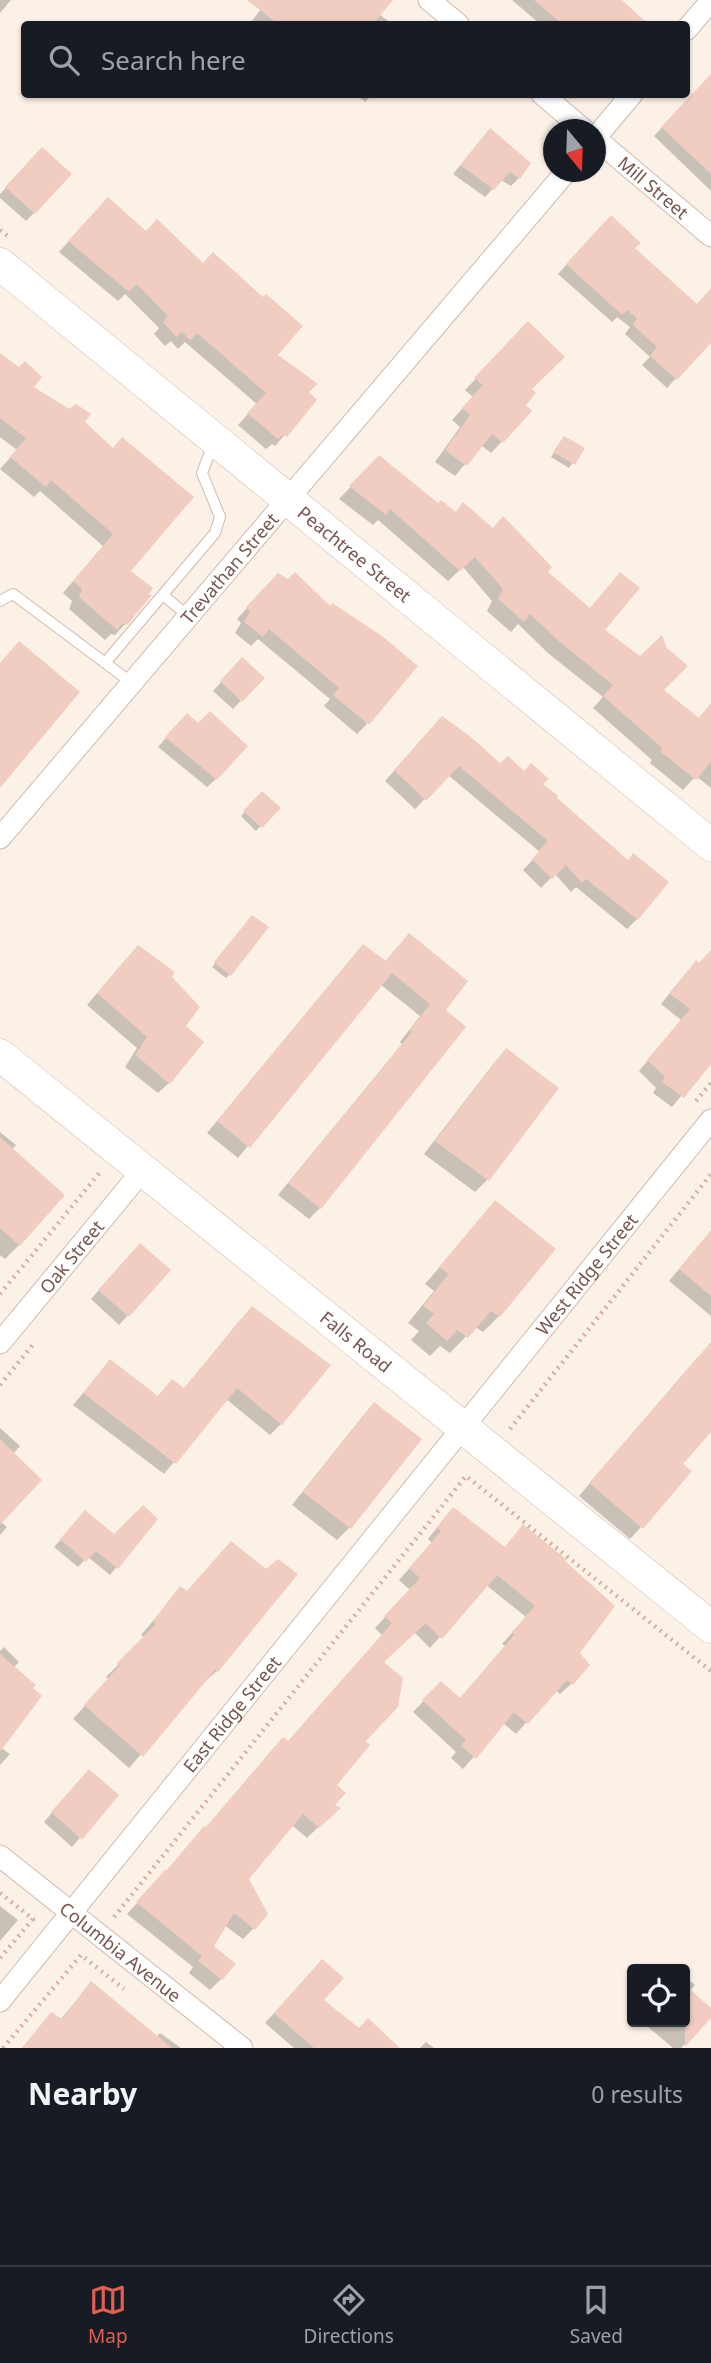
<!DOCTYPE html>
<html lang="en">
<head>
<meta charset="utf-8">
<style>
  :root { --surface:#171b24; --page:#20242c; --text:#f1f3f6; --muted:#9ea1a6; --line:#363941; --accent:#e15f51 }
  body { margin:0; font-family:"Noto Sans",sans-serif; background:var(--page); color:var(--text) }
  .controls { position:absolute; right:21px; bottom:21px; display:grid; overflow:hidden; border-radius:7px; box-shadow:0 2px 5px #0004 }
  .controls button { width:63px; height:63px; display:grid; place-items:center; padding:0; border:0; border-bottom:2px solid var(--line); background:var(--surface); color:var(--text); font:35px sans-serif }
  .compass { position:absolute; left:543px; top:119px; width:63px; height:63px; border-radius:50%; background:var(--surface); box-shadow:0 2px 5px #0004; rotate:161deg }
  .list { margin:0; padding:0; list-style:none }
  h2 { display:flex; justify-content:space-between; align-items:center; height:91px; margin:0; padding:0 28px; font-size:30px }
  h2 small { font-size:23px; font-weight:400; color:var(--muted) }
  .icon { flex:none; width:38px; height:38px; fill:none; stroke:currentColor; stroke-width:2; stroke-linecap:round; stroke-linejoin:round }
  .map { position:relative; flex:none; width:711px; height:2048px; overflow:hidden }
  .search { position:absolute; background:var(--surface); box-shadow:0 2px 5px #0004; left:21px; right:21px; top:21px; height:77px; display:flex; align-items:center; gap:18px; box-sizing:border-box; padding:0 24px; border-radius:7px; color:var(--muted); font-size:26px }
  .sheet { height:217px; background:var(--surface) }
  nav { display:flex; justify-content:space-around; align-items:center; box-sizing:border-box; height:98px; border-top:2px solid var(--line); background:var(--surface); font-size:19px; color:var(--muted) }
  nav a { display:grid; justify-items:center; gap:4px }
  nav .on { color:var(--accent) }
  .map>svg:first-child { display:block }
</style>
</head>
<body>
<div class="map">
<svg width="711" height="2048" viewBox="0 0 711 2048">
  <rect width="100%" height="100%" fill="#fcf1e7"/>
  <!-- shadow -->
  <path fill="#0003" d="M0,0H11L0,13Z
    M259,0H383L379,14L392,24H256L252,21L264,5Z
    M512,0H619L639,18L632,24H540Z
    M702,86L711,94V191L654,136Z
    M356,94H373L365,102Z
    M482,139L519,178L511,186L501,180L485,197L453,174Z
    M34,158V213L26,221L0,198V194Z
    M97,210L276,355L315,400L275,446L272,444L266,449L238,425L257,404L185,342L178,349L171,341L165,346L154,334L159,328L125,294L118,301L59,252Z
    M602,226L633,249L696,306L711,307V340L667,388L642,365L650,357L625,334L630,327L617,317L612,322L558,274Z
    M528,324L530,389L523,405L530,412L491,453L481,445L455,476L435,462L460,427L452,420L473,397L465,390Z
    M0,355L31,388L83,422L129,571L126,623L115,635L111,634L105,640L69,609L72,601L63,593L103,546L40,491L34,497L0,469L17,450L0,437Z
    M564,438L582,449L569,468L551,457Z
    M379,458L438,505L455,513L463,505L546,572L661,691L698,719L711,704V788L696,776L683,790L650,763L652,760L593,708L603,697L549,654L518,624L511,632L487,611L492,601L463,567L448,581L378,520L373,525L339,499Z
    M268,585L329,608L367,724L357,734L324,706L330,699L258,639L251,646L235,633L241,623L237,619Z
    M242,659L262,678L233,709L213,691Z
    M178,724L216,779L207,787L158,747Z
    M432,728L500,766L524,773L541,784L628,861L637,919L627,929L576,887L571,892L555,874L541,888L523,870L540,852L448,775L415,809L385,781Z
    M262,793L278,808L256,831L241,816Z
    M248,921L230,974L226,978L212,967Z
    M398,946L444,1010L320,1208L309,1219L278,1195L402,1044L400,1042L420,1016L380,984L238,1158L207,1133L352,958L385,962Z
    M711,952V1060L672,1107L653,1093L656,1088L639,1071L681,1020L661,1004L686,973L696,963L699,965Z
    M127,958L170,977L183,1026L169,1083L158,1093L125,1067L137,1048L87,1005Z
    M506,1050L557,1088L487,1180L475,1192L424,1154L494,1063Z
    M0,1132L16,1145L12,1150L19,1245L5,1259L0,1255Z
    M496,1202L499,1316L483,1332L475,1327L450,1353L440,1346L430,1356L411,1340L419,1331L408,1323L434,1291L425,1284Z
    M711,1240V1316L669,1281L694,1251Z
    M131,1254L169,1270L119,1325L91,1299Z
    M241,1319L281,1424L270,1435L226,1399L164,1474L73,1405L110,1361L157,1397L172,1381L183,1390Z
    M711,1348V1429L680,1464L641,1527L630,1539L579,1496L697,1358Z
    M374,1404L349,1528L337,1540L292,1505L362,1417Z
    M0,1428L20,1446L13,1454L1,1522L7,1527L0,1535Z
    M79,1519L114,1537L156,1519L110,1575L88,1557L78,1567L54,1547Z
    M443,1520L504,1548L523,1526L578,1653L571,1684L560,1694L555,1690L516,1734L503,1723L463,1769L451,1758L456,1752L413,1712L441,1683L459,1700L505,1646L502,1644L526,1617L486,1585L430,1648L414,1632L382,1662L363,1742L334,1785L332,1805L338,1808L307,1838L292,1825L247,1879L254,1928L243,1939L224,1925L211,1946L221,1979L210,1990L189,1973L193,1967L127,1914L205,1829L272,1750L283,1739L287,1743L382,1635L375,1628L410,1590L399,1580L432,1543L428,1539Z
    M181,1588L217,1671L203,1683L129,1768L73,1719L109,1679L106,1677L145,1638L141,1635Z
    M4,1647L19,1662L13,1668L1,1748L10,1754L0,1765V1651Z
    M80,1780L117,1795L72,1847L44,1822Z
    M0,1906L18,1920L0,1941Z
    M313,1971L321,2001L359,2030L397,2048H294L265,2023Z
    M685,1977L695,1985L689,1992L711,2010V2016L681,2048H673L642,2022H685Z
    M91,1983L156,2037L160,2033L181,2048H22L51,2014L60,2020Z
    M426,2042L434,2048H420Z"/>
  <!-- building -->
  <path fill="#f0cdc0" d="M247,0H393L373,24H278Z
    M534,0H622L648,24H562Z
    M711,74V174L661,127Z
    M490,128L531,163L520,179L510,172L494,190L460,165Z
    M42,147L72,174L35,214L5,187Z
    M108,197L146,231L157,219L203,263L213,252L263,297L266,294L303,326L278,355L318,384L309,392L317,400L287,437L284,434L278,439L247,413L266,393L197,333L190,340L182,332L176,337L163,322L168,316L137,284L129,292L68,241Z
    M611,215L641,243L635,248L697,304L711,288V343L677,380L650,356L657,347L633,325L637,318L627,310L622,315L566,264Z
    M528,321L565,357L532,389L536,393L526,405L532,411L503,443L492,434L467,466L445,450L470,415L462,408L483,385L474,378Z
    M0,353L19,367L25,361L42,377L34,387L69,409L76,404L91,414L85,422L113,448L122,437L194,497L131,571L153,588L149,594L152,595L127,625L123,623L117,630L79,597L82,589L73,581L113,534L51,480L46,487L10,457L26,438L0,418Z
    M564,436L585,448L575,465L553,452Z
    M379,455L438,503L441,500L456,512L463,502L493,528L503,516L552,567L548,572L590,608L620,572L640,588L605,630L640,656L662,635L667,648L688,666L664,690L699,718L711,703V762L696,780L660,751L662,748L603,696L613,685L560,642L530,614L524,622L498,599L503,589L475,557L460,571L390,509L386,515L349,486Z
    M295,572L330,606L332,603L382,636L418,666L369,725L333,695L339,688L269,629L263,637L244,622L250,612L246,607L278,573L288,579Z
    M19,641L80,692L0,788V663Z
    M242,657L265,678L242,702L220,681Z
    M210,711L248,746L217,780L165,737L187,713L198,723Z
    M442,716L471,737L500,763L508,756L524,771L531,763L549,779L543,784L558,796L557,798L628,860L633,853L669,882L638,920L586,879L582,883L566,865L552,879L532,859L548,841L459,766L426,801L394,770Z
    M262,791L281,808L262,828L243,811Z
    M252,915L269,927L231,976L214,962Z
    M409,933L468,981L446,1010L466,1027L321,1209L288,1183L412,1032L410,1030L430,1004L392,973L250,1148L217,1121L363,944L386,961Z
    M138,945L175,972L172,977L200,1007L186,1026L204,1042L170,1084L135,1055L147,1037L97,993Z
    M711,950V1064L684,1098L662,1082L665,1077L647,1060L690,1009L670,994L696,960L699,963Z
    M506,1048L559,1088L489,1181L435,1141Z
    M0,1137L65,1195L20,1246L0,1228Z
    M495,1200L556,1249L500,1317L491,1311L468,1338L457,1330L447,1341L426,1323L434,1314L423,1306L449,1274L439,1267Z
    M711,1230V1296L679,1269Z
    M140,1243L171,1270L129,1317L98,1290Z
    M252,1306L331,1365L282,1425L237,1388L176,1464L83,1393L110,1359L158,1396L172,1379L184,1388Z
    M711,1342V1432L683,1464L692,1471L643,1529L589,1483Z
    M374,1402L422,1439L351,1529L303,1492Z
    M0,1439L42,1480L0,1525Z
    M143,1505L158,1519L118,1569L96,1551L86,1562L60,1539L85,1510L114,1534Z
    M453,1507L505,1547L523,1524L567,1560L565,1561L615,1606L580,1653L590,1665L573,1685L567,1680L528,1724L514,1712L476,1759L461,1746L466,1740L422,1700L441,1681L460,1698L514,1635L512,1632L535,1606L497,1575L442,1639L426,1623L384,1662L403,1678L398,1707L366,1741L370,1745L337,1785L346,1793L335,1805L341,1808L319,1828L303,1814L249,1879L268,1914L255,1930L234,1913L214,1946L236,1964L222,1980L198,1961L202,1956L136,1902L165,1870L166,1871L204,1826L206,1827L283,1737L288,1741L392,1623L384,1616L420,1578L409,1568L441,1531L437,1527Z
    M231,1541L266,1569L278,1559L298,1574L218,1672L215,1670L143,1757L84,1705L120,1665L117,1663L156,1624L153,1621L180,1586L187,1591Z
    M0,1654L36,1685L33,1688L42,1696L0,1752Z
    M89,1769L119,1795L82,1840L51,1812Z
    M322,1959L344,1978L324,2000L359,2028L368,2018L400,2048H314L274,2013Z
    M91,1981L172,2048H22L51,2012L62,2019Z
    M685,1985L711,2008V2018L685,2047Z"/>
  <g fill="none" stroke-linecap="round" stroke-linejoin="round">
    <defs>
      <path id="lane" d="M163,595L188,616
        M0,601L13,594L132,683
        M105,663L215,533L220,517L202,473L214,442"/>
      <g id="street">
        <path d="M429,0L458,24"/>
        <path d="M686,30L711,1"/>
        <path d="M542,94L584,130"/>
        <path d="M596,137L632,94"/>
        <path id="s1" d="M596,139L711,236"/>
        <path id="s2" d="M0,838L566,172"/>
        <path id="s3" d="M0,1343L143,1170"/>
        <path id="s4" d="M0,1856L242,2048"/>
        <path id="s5" d="M0,2001L711,1120"/>
      </g>
      <g id="secondary">
        <path id="s6" d="M0,264L711,845"/>
        <path id="s7" d="M0,1055L711,1627"/>
      </g>
    </defs>
    <!-- lane casing -->
    <use href="#lane" stroke="#cfbab0" stroke-width="12"/>
    <!-- street casing -->
    <use href="#street" stroke="#cfbab0" stroke-width="23"/>
    <!-- secondary casing -->
    <use href="#secondary" stroke="#d2b9ae" stroke-width="33"/>
    <!-- path -->
    <path stroke="#d5b0a3" stroke-width="4.5" stroke-dasharray="2 5" stroke-linecap="butt" d="M0,230L8,236
      M696,1101L711,1083
      M0,1294L101,1171
      M0,1385L35,1342
      M510,1429L711,1174
      M0,1893L33,1919L0,1958
      M114,1917L466,1476L711,1671
      M3,2048L81,1955L124,1989"/>
    <!-- lane -->
    <use href="#lane" stroke="#fff" stroke-width="10"/>
    <!-- street -->
    <use href="#street" stroke="#fff" stroke-width="21"/>
    <!-- secondary -->
    <use href="#secondary" stroke="#fff" stroke-width="32"/>
  </g>
  <g text-anchor="middle" dominant-baseline="central" stroke-width="5" stroke-linejoin="round" paint-order="stroke">
    <!-- street labels -->
    <g font-size="18" fill="#75554c" stroke="#fef5ed">
      <text stroke="none"><textPath href="#s1" startOffset="75">Mill Street</textPath></text>
      <text stroke="none"><textPath href="#s6" startOffset="458">Peachtree Street</textPath></text>
      <text stroke="none"><textPath href="#s2" startOffset="354">Trevathan Street</textPath></text>
      <text stroke="none"><textPath href="#s3" startOffset="112">Oak Street</textPath></text>
      <text stroke="none"><textPath href="#s5" startOffset="934">West Ridge Street</textPath></text>
      <text stroke="none"><textPath href="#s7" startOffset="457">Falls Road</textPath></text>
      <text stroke="none"><textPath href="#s5" startOffset="369">East Ridge Street</textPath></text>
      <text stroke="none"><textPath href="#s4" startOffset="154">Columbia Avenue</textPath></text>
    </g>
  </g>
</svg>
<div class="controls">
<button><svg class="icon" aria-label="locate" viewBox="0 0 24 24"><circle cx="12" cy="12" r="6"/><path d="M12 2v4M12 18v4M2 12h4M18 12h4"/></svg></button>
</div>
<svg class="compass" viewBox="-18 -18 36 36"><path d="M0-13l5 13h-10z" fill="#e53935"/><path d="M0 13l5-13h-10z" fill="#9ea1a6"/></svg>
<div class="search"><svg class="icon" aria-label="search" viewBox="0 0 24 24"><circle cx="10" cy="10" r="6"/><path d="M15 15l6 6"/></svg>Search here</div>
</div>
<section class="sheet">
<h2>Nearby<small>0 results</small></h2>
<ul class="list">
</ul>
</section>
<nav>
<a class="on"><svg class="icon" aria-label="map" viewBox="0 0 24 24"><path d="M3 6l6-2 6 2 6-2v14l-6 2-6-2-6 2zM9 4v14M15 6v14"/></svg>Map</a>
<a><svg class="icon" aria-label="directions" viewBox="0 0 24 24"><path d="M12 3l9 9-9 9-9-9zM9 14v-3h6M13 9l2 2-2 2"/></svg>Directions</a>
<a><svg class="icon" aria-label="saved" viewBox="0 0 24 24"><path d="M7 4h10v16l-5-4-5 4z"/></svg>Saved</a>
</nav>
</body>
</html>
